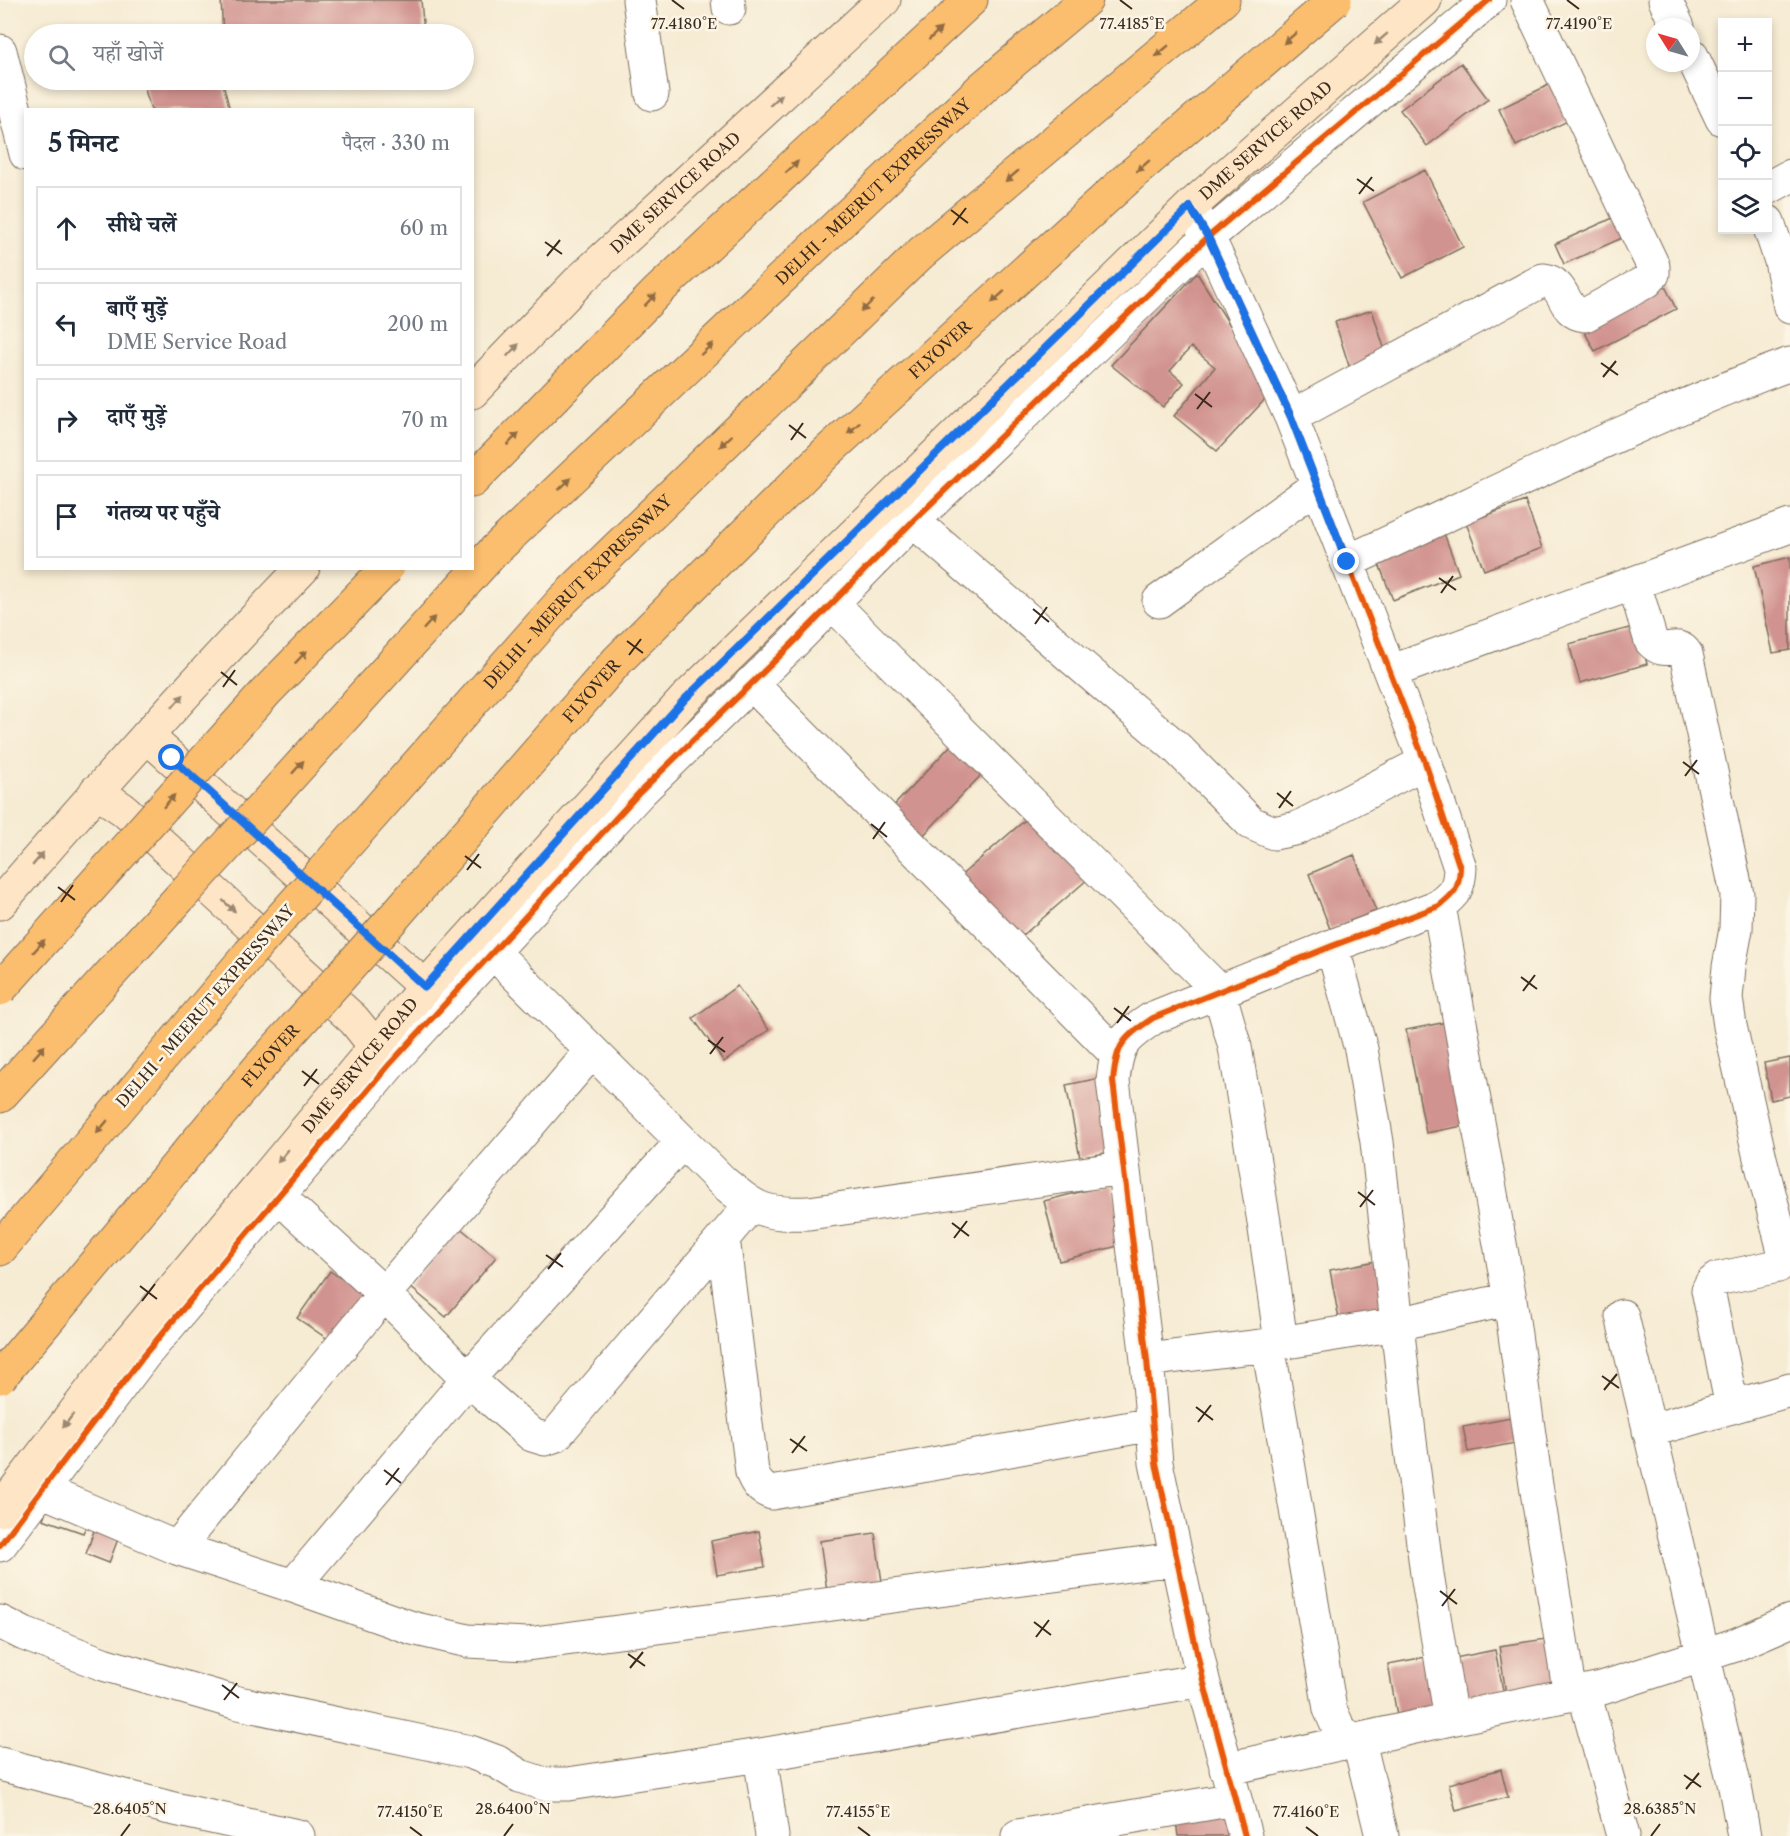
<!DOCTYPE html>
<html lang="hi">
<head>
<meta charset="utf-8">
<style>
  :root { --surface:#fff; --page:#f6f6f7; --text:#1f2937; --muted:#747a83; --line:#e0e1e3 }
  body { margin:0; font-family:"Libre Caslon Text","Noto Serif Devanagari",serif; background:var(--page); color:var(--text) }
  .controls { position:absolute; right:18px; top:18px; display:grid; overflow:hidden; border-radius:0px; box-shadow:0 3px 9px #0003 }
  .controls button { width:54px; height:54px; display:grid; place-items:center; padding:0; border:0; border-bottom:2px solid var(--line); background:var(--surface); color:var(--text); font:30px sans-serif }
  .compass { position:absolute; left:1646px; top:18px; width:54px; height:54px; border-radius:50%; background:var(--surface); box-shadow:0 3px 9px #0003; rotate:307deg }
  .stop { position:absolute; width:18px; height:18px; margin:-14px; border:4px solid #1a73e8; border-radius:50%; background:#fff }
  .stop.end { background:#1a73e8; border-color:#fff; box-shadow:0 2px 6px #0008 }
  .list { margin:0; padding:0; list-style:none }
  h2 { display:flex; justify-content:space-between; align-items:center; height:78px; margin:0; padding:0 24px; font-size:26px }
  h2 small { font-size:20px; font-weight:400; color:var(--muted) }
  .list li { display:grid; grid-template-columns:39px 1fr auto; gap:18px; align-items:center; box-sizing:border-box; height:84px; margin:0 12px 12px; padding:0 12px; border:2px solid var(--line); border-radius:0px }
  .list b { display:block; font-size:22px; white-space:nowrap }
  .list p { margin:0; font-size:20px; white-space:nowrap; color:var(--muted) }
  .list em { font-size:20px; font-style:normal; color:var(--muted) }
  .icon { flex:none; width:33px; height:33px; fill:none; stroke:currentColor; stroke-width:2; stroke-linecap:round; stroke-linejoin:round }
  .map { position:relative; flex:none; width:1790px; height:1836px; overflow:hidden }
  .search { position:absolute; background:var(--surface); box-shadow:0 3px 9px #0003; left:24px; top:24px; width:450px; height:66px; display:flex; align-items:center; gap:15px; box-sizing:border-box; padding:0 21px; border-radius:33px; color:var(--muted); font-size:22px }
  .panel { position:absolute; background:var(--surface); box-shadow:0 3px 9px #0003; left:24px; top:108px; width:450px; height:462px; border-radius:0px }
  .map>svg:first-child { display:block }
</style>
</head>
<body>
<div class="map">
<svg width="1790" height="1836" viewBox="0 0 1790 1836">
  <rect width="100%" height="100%" fill="#fcf5e5"/>
  <filter id="ink" filterUnits="userSpaceOnUse"><feTurbulence type="fractalNoise" baseFrequency=".0167" numOctaves="2"/><feDisplacementMap in="SourceGraphic" scale="12" xChannelSelector="R" yChannelSelector="G"/><feConvolveMatrix kernelMatrix="1 2 1 2 8 2 1 2 1" color-interpolation-filters="sRGB"/></filter>
  <filter id="wash" filterUnits="userSpaceOnUse"><feTurbulence type="fractalNoise" baseFrequency=".008" numOctaves="4" result="noise"/><feDisplacementMap in="SourceGraphic" scale="24" xChannelSelector="R" yChannelSelector="G"/><feGaussianBlur stdDeviation="1.35" result="paint"/><feColorMatrix in="noise" values="0 0 0 0 0 0 0 0 0 0 0 0 0 0 0 0 0 1.4 0 .05"/><feComposite in="paint" operator="in"/></filter>
  <g filter="url(#wash)">
    <rect width="100%" height="100%" fill="#f6ebd3"/>
    <g id="blocks">
      <!-- building -->
      <path fill="#d1938f" d="M221,0H421L424,34H223Z
        M1461,63L1488,99L1427,146L1400,110Z
        M156,80H222L230,110H151L143,83Z
        M227,80H280V82L227,86Z
        M1559,80L1576,117L1516,146L1499,109Z
        M1425,170L1463,247L1402,278L1363,202Z
        M1624,213L1633,233L1564,264L1555,244Z
        M1197,273L1272,392L1217,451L1174,416L1215,367L1191,347L1170,371L1184,383L1163,407L1111,365Z
        M1665,286L1676,309L1595,351L1583,329Z
        M1372,310L1387,357L1350,369L1335,322Z
        M1525,501L1542,548L1484,570L1466,523Z
        M1442,528L1459,574L1393,600L1375,554Z
        M1790,557V650L1773,653L1754,566Z
        M1637,626L1647,664L1580,683L1569,644Z
        M953,743L984,772L917,842L887,813Z
        M1032,814L1088,879L1014,943L958,878Z
        M1354,855L1376,911L1330,929L1309,874Z
        M737,986L769,1030L724,1062L693,1018Z
        M1452,1021L1473,1124L1426,1133L1406,1030Z
        M1790,1058V1096L1771,1100L1764,1063Z
        M1100,1078L1115,1151L1080,1158L1066,1085Z
        M1111,1184L1126,1244L1059,1261L1044,1201Z
        M459,1227L496,1257L446,1317L409,1286Z
        M1381,1260L1391,1315L1340,1325L1330,1270Z
        M330,1271L368,1297L335,1344L297,1318Z
        M1516,1417L1521,1442L1468,1452L1463,1427Z
        M50,1500L91,1515L83,1533L43,1519Z
        M98,1519L122,1528L109,1563L86,1554Z
        M759,1531L765,1567L717,1575L711,1541Z
        M875,1533L883,1589L828,1598L820,1541Z
        M1553,1638L1561,1693L1507,1701L1499,1646Z
        M1495,1650L1504,1695L1454,1704L1445,1660Z
        M1431,1656L1441,1713L1398,1721L1388,1664Z
        M1501,1769L1508,1797L1456,1811L1449,1784Z
        M1230,1811L1234,1836H1178L1176,1820Z"/>
    </g>
  </g>
  <g filter="url(#ink)">
    <use href="#blocks" fill-opacity="0" stroke="#7c6e5d" stroke-width="1.5"/>
    <g fill="none" stroke-linecap="round" stroke-linejoin="round">
      <defs>
        <path id="street" d="M639,0L652,94
          M728,0L729,8
          M1665,0L1678,27
          M0,51L26,154
          M1691,54L1722,119
          M1768,188L1790,176
          M1197,218L1208,237L1291,417L1425,762L1460,868C1459,889 1455,893 1439,906L1332,946L1153,1018C1122,1039 1117,1043 1113,1081L1147,1360L1156,1463L1203,1680L1245,1836
          M1768,222L1781,261L1790,307
          M1291,417L1543,280C1568,283 1560,313 1585,315L1647,281L1653,274V266L1527,0
          M913,521L1177,748L1251,823L1274,833L1298,828L1425,762
          M1347,562C1494,494 1638,420 1790,364
          M1634,583L1651,641C1666,658 1677,639 1686,654L1737,894L1736,929L1729,967L1726,998L1730,1026L1760,1158L1784,1251V1260L1778,1266L1717,1279L1711,1284L1708,1290L1732,1407
          M1159,601L1318,485
          M832,603L1219,991L1235,1047L1264,1222L1281,1342
          M1390,672L1790,526
          M751,683L1116,1054
          M1439,906L1510,1299
          M1332,946L1361,1049L1377,1142L1409,1433L1427,1574L1451,1719
          M493,952L723,1182C757,1210 764,1215 809,1213L1123,1168
          M278,1196L384,1294L468,1379L532,1435L545,1439L556,1435L751,1205
          M723,1238L752,1472C756,1484 761,1489 772,1493L1153,1424
          M1622,1316L1735,1787L1744,1836
          M1268,1345L1397,1324L1510,1299L1536,1485L1570,1695
          M1147,1360L1268,1345L1330,1709L1338,1727L1362,1754L1382,1836
          M1649,1431L1790,1390
          M41,1490L177,1548L293,1586L412,1628L468,1641L527,1644L1175,1559
          M0,1545L144,1355L389,1065L640,792L791,645L913,521L1208,237L1489,0
          M177,1548L384,1294L592,1051
          M293,1586L468,1379L682,1142
          M0,1622L24,1634L103,1664L234,1702L470,1752L497,1762L520,1776L544,1784H568L760,1755L1203,1680
          M1584,1692L1623,1836
          M760,1755L772,1836
          M0,1764L170,1808L298,1836
          M1226,1769L1451,1719L1602,1688L1735,1645L1790,1621
          M1018,1836L1235,1799"/>
        <g id="secondary">
          <path id="s1" d="M472,392L579,281L884,0"/>
          <path d="M147,736L425,987"/>
          <path d="M96,791L124,810L354,1020L375,1046"/>
          <path d="M0,903C98,789 198,677 303,568"/>
          <path id="s2" d="M0,1510L123,1349L425,987L685,699L1190,207L1425,0"/>
        </g>
        <g id="highway">
          <path d="M472,481L658,291L971,0"/>
          <path id="s3" d="M259,811L493,552L983,87L1086,0"/>
          <path id="s4" d="M323,871L563,600L921,253L1223,0"/>
          <path d="M0,1096L183,894"/>
          <path d="M0,1249L249,954"/>
        </g>
      </defs>
      <!-- street casing -->
      <use href="#street" stroke="#7c6e5d" stroke-width="35"/>
      <!-- secondary casing -->
      <use href="#secondary" stroke="#7c6e5d" stroke-width="35"/>
      <!-- highway casing -->
      <use href="#highway" stroke="#7c6e5d" stroke-width="35"/>
      <!-- street -->
      <use href="#street" stroke="#fff" stroke-width="33"/>
      <!-- secondary -->
      <use href="#secondary" stroke="#fde5c5" stroke-width="33"/>
      <!-- highway -->
      <use href="#highway" stroke="#fbbd6e" stroke-width="33"/>
      <defs>
        <g id="highway-bridge">
          <path d="M183,894L259,811"/>
          <path d="M249,954L323,871"/>
          <path d="M0,989L266,692L387,568"/>
          <path id="s5" d="M0,1377L257,1070L388,924L617,661L826,453L1130,176L1335,0"/>
        </g>
      </defs>
      <!-- highway-bridge casing -->
      <use href="#highway-bridge" stroke="#7c6e5d" stroke-width="35" stroke-linecap="butt"/>
      <!-- highway-bridge -->
      <use href="#highway-bridge" stroke="#fbbd6e" stroke-width="33"/>
      <defs>
        <path id="cycleway" d="M1190,207L1208,237L1291,417L1425,762L1460,868C1459,889 1455,893 1439,906L1332,946L1153,1018C1122,1039 1117,1043 1113,1081L1147,1360L1156,1463L1203,1680L1245,1836
          M0,1545L144,1355L389,1065L640,792L791,645L913,521L1208,237L1489,0"/>
      </defs>
      <!-- cycleway casing -->
      <use href="#cycleway" stroke="#fcf5e5" stroke-width="10"/>
      <!-- cycleway -->
      <use href="#cycleway" stroke="#e8590c" stroke-width="6"/>
    </g>
    <!-- one-way arrows -->
    <defs><path id="oneway-solid" d="M-6-.8H1V-3.2L6.5 0L1 3.2V.8H-6Z" transform="scale(1.5)"/></defs>
    <g fill="#916c42">
      <use href="#oneway-solid" transform="translate(935 34) rotate(-43)"/>
      <use href="#oneway-solid" transform="translate(1290 38) rotate(139)"/>
      <use href="#oneway-solid" transform="translate(1162 51) rotate(140)"/>
      <use href="#oneway-solid" transform="translate(1143 166) rotate(139)"/>
      <use href="#oneway-solid" transform="translate(792 167) rotate(-43)"/>
      <use href="#oneway-solid" transform="translate(1012 176) rotate(140)"/>
      <use href="#oneway-solid" transform="translate(998 297) rotate(138)"/>
      <use href="#oneway-solid" transform="translate(650 300) rotate(-46)"/>
      <use href="#oneway-solid" transform="translate(867 306) rotate(136)"/>
      <use href="#oneway-solid" transform="translate(707 349) rotate(-43)"/>
      <use href="#oneway-solid" transform="translate(854 428) rotate(138)"/>
      <use href="#oneway-solid" transform="translate(513 439) rotate(-46)"/>
      <use href="#oneway-solid" transform="translate(726 441) rotate(136)"/>
      <use href="#oneway-solid" transform="translate(565 484) rotate(-43)"/>
      <use href="#oneway-solid" transform="translate(429 623) rotate(-48)"/>
      <use href="#oneway-solid" transform="translate(301 657) rotate(-46)"/>
      <use href="#oneway-solid" transform="translate(298 767) rotate(-48)"/>
      <use href="#oneway-solid" transform="translate(169 801) rotate(-48)"/>
      <use href="#oneway-solid" transform="translate(39 946) rotate(-48)"/>
      <use href="#oneway-solid" transform="translate(39 1052) rotate(-48)"/>
      <use href="#oneway-solid" transform="translate(102 1127) rotate(130)"/>
    </g>
    <g fill="#9c8872">
      <use href="#oneway-solid" transform="translate(1381 39) rotate(139)"/>
      <use href="#oneway-solid" transform="translate(776 100) rotate(-43)"/>
      <use href="#oneway-solid" transform="translate(513 350) rotate(-46)"/>
      <use href="#oneway-solid" transform="translate(178 701) rotate(-48)"/>
      <use href="#oneway-solid" transform="translate(38 859) rotate(-50)"/>
      <use href="#oneway-solid" transform="translate(229 906) rotate(42)"/>
      <use href="#oneway-solid" transform="translate(283 1156) rotate(130)"/>
      <use href="#oneway-solid" transform="translate(68 1421) rotate(127)"/>
    </g>
  </g>
  <g fill="none" stroke-linecap="round" stroke-linejoin="round" filter="url(#ink)">
    <!-- route -->
    <path stroke="#1a73e8" stroke-width="8" d="M172,758L425,987L685,699L1190,207L1208,237L1291,417L1347,562"/>
  </g>
  <!-- ticks -->
  <path fill="none" stroke="#3b2a1e" stroke-width="2" d="M672,0L684,9M1120,0L1132,9M1567,0L1579,9M1357,179L1374,191M1359,194L1372,177M951,210L968,223M953,225L966,208M545,242L562,254M547,256L560,240M1601,363L1618,375M1603,377L1616,361M1195,394L1212,407M1197,409L1210,392M789,425L806,438M791,440L803,423M1439,578L1456,590M1441,593L1453,576M1033,609L1049,622M1035,624L1047,607M627,641L643,653M629,655L641,639M221,672L237,685M223,687L235,670M1683,762L1699,774M1685,776L1697,760M1277,793L1293,806M1279,808L1291,791M871,824L887,837M873,839L885,822M465,856L481,868M467,870L479,854M58,887L75,900M61,902L73,885M1521,977L1537,989M1523,991L1535,975M1114,1008L1131,1021M1117,1023L1129,1006M708,1040L725,1052M710,1054L723,1037M302,1071L319,1084M304,1086L317,1069M1358,1192L1375,1205M1360,1207L1373,1190M952,1223L969,1236M954,1238L967,1221M546,1255L563,1267M548,1269L561,1253M140,1286L157,1299M142,1301L155,1284M1602,1376L1619,1388M1604,1390L1617,1374M1196,1407L1213,1420M1198,1422L1211,1405M790,1439L807,1451M792,1453L805,1436M384,1470L401,1483M386,1485L399,1468M1440,1591L1457,1604M1442,1606L1455,1589M1034,1622L1051,1635M1036,1637L1049,1620M628,1654L645,1666M630,1668L643,1652M222,1685L239,1698M224,1700L237,1683M1684,1775L1701,1787M1686,1789L1699,1773M410,1827L422,1836M858,1827L870,1836M1306,1827L1318,1836M121,1836L130,1824M504,1836L513,1824M1651,1836L1660,1824"/>
  <g text-anchor="middle" dominant-baseline="central" stroke-width="5" stroke-linejoin="round" paint-order="stroke">
    <!-- street labels -->
    <g font-size="16" fill="#3b2a1e" stroke="#fcf5e5">
      <text stroke="none"><textPath href="#s2" startOffset="1868">DME SERVICE ROAD</textPath></text>
      <text stroke="none"><textPath href="#s3" startOffset="873">DELHI - MEERUT EXPRESSWAY</textPath></text>
      <text stroke="none"><textPath href="#s1" startOffset="285">DME SERVICE ROAD</textPath></text>
      <text stroke="none"><textPath href="#s5" startOffset="1394">FLYOVER</textPath></text>
      <text stroke="none"><textPath href="#s4" startOffset="378">DELHI - MEERUT EXPRESSWAY</textPath></text>
      <text stroke="none"><textPath href="#s5" startOffset="906">FLYOVER</textPath></text>
      <text transform="translate(205 1006) rotate(-49)">DELHI - MEERUT EXPRESSWAY</text>
      <text stroke="none"><textPath href="#s5" startOffset="420">FLYOVER</textPath></text>
      <text stroke="none"><textPath href="#s2" startOffset="572">DME SERVICE ROAD</textPath></text>
    </g>
  </g>
  <g font-size="15" text-anchor="middle" fill="#3b2a1e" stroke="#fcf5e5" stroke-width="5" stroke-linejoin="round" paint-order="stroke">
    <text x="1579" y="29">77.4190°E</text>
    <text x="684" y="29">77.4180°E</text>
    <text x="1132" y="29">77.4185°E</text>
    <text x="130" y="1814">28.6405°N</text>
    <text x="513" y="1814">28.6400°N</text>
    <text x="1660" y="1814">28.6385°N</text>
    <text x="410" y="1817">77.4150°E</text>
    <text x="858" y="1817">77.4155°E</text>
    <text x="1306" y="1817">77.4160°E</text>
  </g>
</svg>
<div class="controls">
<button>+</button>
<button>−</button>
<button><svg class="icon" aria-label="locate" viewBox="0 0 24 24"><circle cx="12" cy="12" r="6"/><path d="M12 2v4M12 18v4M2 12h4M18 12h4"/></svg></button>
<button><svg class="icon" aria-label="layers" viewBox="0 0 24 24"><path d="M12 4l9 5-9 5-9-5zM3 14l9 5 9-5"/></svg></button>
</div>
<svg class="compass" viewBox="-18 -18 36 36"><path d="M0-13l5 13h-10z" fill="#e53935"/><path d="M0 13l5-13h-10z" fill="#747a83"/></svg>
<div class="stop" style="left:172px;top:758px"></div>
<div class="stop end" style="left:1347px;top:562px"></div>
<div class="search"><svg class="icon" aria-label="search" viewBox="0 0 24 24"><circle cx="10" cy="10" r="6"/><path d="M15 15l6 6"/></svg>यहाँ खोजें</div>
<section class="panel">
<h2>5 मिनट<small>पैदल · 330 m</small></h2>
<ul class="list">
<li><svg class="icon" aria-label="ahead" viewBox="0 0 24 24"><path d="M12 20V5M6 11l6-6 6 6"/></svg><div><b>सीधे चलें</b></div><em>60 m</em></li>
<li><svg class="icon" aria-label="left" viewBox="0 0 24 24"><path d="M17 20v-9H6M10 6l-5 5 5 5"/></svg><div><b>बाएँ मुड़ें</b><p>DME Service Road</p></div><em>200 m</em></li>
<li><svg class="icon" aria-label="right" viewBox="0 0 24 24"><path d="M7 20v-9h11M14 6l5 5-5 5"/></svg><div><b>दाएँ मुड़ें</b></div><em>70 m</em></li>
<li><svg class="icon" aria-label="arrive" viewBox="0 0 24 24"><path d="M6 21V4h12l-3 4 3 4H6"/></svg><div><b>गंतव्य पर पहुँचे</b></div></li>
</ul>
</section>
</div>
</body>
</html>
